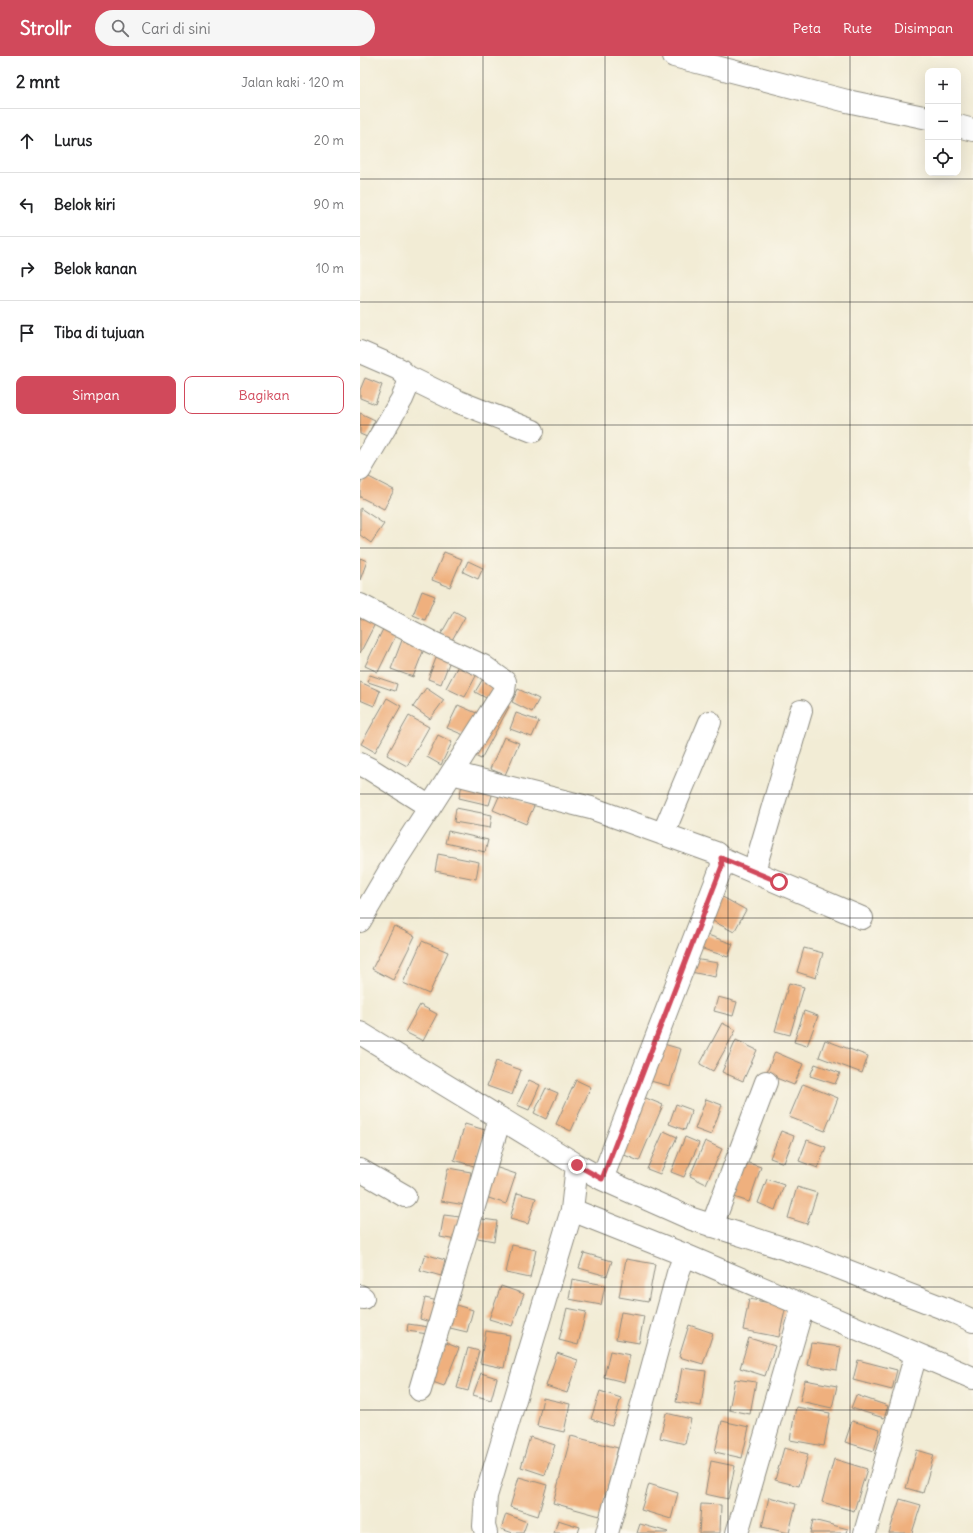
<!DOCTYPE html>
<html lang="id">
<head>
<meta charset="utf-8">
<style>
  :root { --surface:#fff; --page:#f6f6f6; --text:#202124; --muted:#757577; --line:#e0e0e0; --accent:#d1495b }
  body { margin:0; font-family:Delius,sans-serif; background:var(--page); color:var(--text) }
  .controls { position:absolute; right:12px; top:12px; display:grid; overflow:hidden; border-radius:8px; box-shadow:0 4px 16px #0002 }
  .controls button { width:36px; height:36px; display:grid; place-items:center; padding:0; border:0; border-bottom:1px solid var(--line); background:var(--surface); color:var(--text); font:20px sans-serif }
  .stop { position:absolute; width:12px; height:12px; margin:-9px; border:3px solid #d1495b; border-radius:50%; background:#fff }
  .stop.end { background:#d1495b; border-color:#fff; box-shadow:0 1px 4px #0008 }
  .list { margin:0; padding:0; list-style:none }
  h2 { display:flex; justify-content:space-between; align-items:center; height:52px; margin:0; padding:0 16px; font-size:17px }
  h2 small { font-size:13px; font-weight:400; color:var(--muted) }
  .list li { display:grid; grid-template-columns:26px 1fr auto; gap:12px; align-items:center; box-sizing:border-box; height:64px; padding:0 16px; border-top:1px solid var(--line) }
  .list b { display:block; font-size:15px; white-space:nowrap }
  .list em { font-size:13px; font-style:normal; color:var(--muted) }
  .actions { display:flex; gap:8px; padding:12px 16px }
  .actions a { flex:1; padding:9px 0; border:1px solid var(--accent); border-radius:8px; text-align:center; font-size:14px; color:var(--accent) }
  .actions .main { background:var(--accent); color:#fff }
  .icon { flex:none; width:22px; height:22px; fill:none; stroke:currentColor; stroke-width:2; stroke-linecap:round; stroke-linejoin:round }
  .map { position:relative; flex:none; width:613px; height:1477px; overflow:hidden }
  header { display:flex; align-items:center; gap:24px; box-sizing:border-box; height:56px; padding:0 20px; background:var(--accent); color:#fff }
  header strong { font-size:19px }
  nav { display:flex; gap:22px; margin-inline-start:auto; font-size:14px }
  .search { width:280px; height:36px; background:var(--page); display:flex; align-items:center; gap:10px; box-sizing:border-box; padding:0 14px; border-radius:22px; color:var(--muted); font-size:15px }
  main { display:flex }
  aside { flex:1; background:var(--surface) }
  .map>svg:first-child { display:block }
</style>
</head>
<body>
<header>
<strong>Strollr</strong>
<div class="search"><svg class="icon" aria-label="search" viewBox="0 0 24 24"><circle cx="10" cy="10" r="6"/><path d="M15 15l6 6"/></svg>Cari di sini</div>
<nav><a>Peta</a><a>Rute</a><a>Disimpan</a></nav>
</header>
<main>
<aside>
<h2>2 mnt<small>Jalan kaki · 120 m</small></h2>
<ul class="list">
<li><svg class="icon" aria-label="ahead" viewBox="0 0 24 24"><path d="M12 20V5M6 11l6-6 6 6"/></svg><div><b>Lurus</b></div><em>20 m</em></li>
<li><svg class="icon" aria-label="left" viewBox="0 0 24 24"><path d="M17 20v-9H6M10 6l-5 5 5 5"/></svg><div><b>Belok kiri</b></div><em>90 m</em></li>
<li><svg class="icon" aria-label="right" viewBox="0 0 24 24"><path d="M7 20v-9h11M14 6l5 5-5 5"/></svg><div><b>Belok kanan</b></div><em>10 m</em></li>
<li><svg class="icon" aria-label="arrive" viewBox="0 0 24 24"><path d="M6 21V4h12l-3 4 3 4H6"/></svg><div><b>Tiba di tujuan</b></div></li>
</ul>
<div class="actions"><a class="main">Simpan</a><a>Bagikan</a></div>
</aside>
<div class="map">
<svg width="613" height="1477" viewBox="0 0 613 1477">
  <rect width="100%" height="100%" fill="#fbf7ec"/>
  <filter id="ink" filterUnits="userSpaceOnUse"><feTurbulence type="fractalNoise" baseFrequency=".025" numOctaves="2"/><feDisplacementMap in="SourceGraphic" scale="8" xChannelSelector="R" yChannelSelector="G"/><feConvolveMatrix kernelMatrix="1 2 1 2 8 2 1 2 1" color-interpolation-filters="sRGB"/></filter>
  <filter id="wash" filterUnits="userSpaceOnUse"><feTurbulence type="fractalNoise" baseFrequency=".012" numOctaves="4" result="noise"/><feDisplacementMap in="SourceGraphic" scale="16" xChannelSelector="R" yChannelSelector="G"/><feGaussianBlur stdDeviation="0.9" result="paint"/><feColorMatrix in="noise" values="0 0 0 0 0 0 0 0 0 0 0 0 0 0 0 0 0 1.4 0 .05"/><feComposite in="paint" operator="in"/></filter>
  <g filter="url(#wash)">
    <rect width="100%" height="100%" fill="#f2ecd5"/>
    <g id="blocks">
      <!-- building -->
      <path fill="#efb07e" d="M5,322L22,329L15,348L0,342V334Z
        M0,357L15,364L7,381L0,378Z
        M5,419L34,434L24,453L0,441V428Z
        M0,452L24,468L11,487L0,479Z
        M84,496L102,503L90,531L72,524Z
        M0,502L7,505L0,524Z
        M108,505L123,512L118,523L103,516Z
        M62,535L75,540L65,564L53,559Z
        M94,555L105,561L92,584L81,578Z
        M3,556L17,564L0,597V562Z
        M25,569L38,575L18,616L5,610Z
        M44,579L66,588L53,621L31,613Z
        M78,597L91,602L81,628L68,623Z
        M100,606L118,616L105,641L86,632Z
        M10,619L37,628L35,635L8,626Z
        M124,621L136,627L128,643L115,636Z
        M0,626L20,635L14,650L0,644Z
        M66,632L84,644L70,663L53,651Z
        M158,633L179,643L172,656L152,646Z
        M27,642L41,650L15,696L1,688Z
        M139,646L149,651L121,703L111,698Z
        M98,649L121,659L111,682L87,672Z
        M156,657L179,665L172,681L150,673Z
        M49,660L69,671L47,710L27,699Z
        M78,679L92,686L81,709L67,701Z
        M144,681L159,687L145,719L130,713Z
        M102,729L133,736L129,749L99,742Z
        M141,736L174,750L166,768L133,754Z
        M96,752L132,759L130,772L94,766Z
        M88,775L128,784L125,796L85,787Z
        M78,798L119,806L116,823L75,815Z
        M359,839L386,854L374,876L347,862Z
        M34,870L55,880L33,924L12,913Z
        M345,878L373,888L368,901L340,892Z
        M62,885L88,896L69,938L43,927Z
        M444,892L463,897L456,922L437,916Z
        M334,903L358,907L355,921L331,916Z
        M429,927L444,931L430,979L415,975Z
        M358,941L377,946L373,960L354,955Z
        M60,949L77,958L63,985L45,976Z
        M444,955L458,960L447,990L434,986Z
        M362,967L376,974L353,1015L340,1008Z
        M376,984L397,994L383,1025L362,1016Z
        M465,984L508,1000L502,1017L459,1001Z
        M300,987L321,993L310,1030L290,1025Z
        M415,996L443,1008L434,1029L406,1018Z
        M136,1005L161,1014L152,1039L127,1030Z
        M455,1008L480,1017L475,1028L450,1020Z
        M169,1024L180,1029L169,1054L157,1049Z
        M216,1024L231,1031L211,1075L196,1068Z
        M443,1028L478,1042L465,1075L429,1061Z
        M186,1032L198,1037L186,1063L174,1057Z
        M281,1040L303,1049L279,1105L257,1096Z
        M346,1043L362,1049L351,1079L335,1073Z
        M316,1048L332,1054L325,1074L309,1068Z
        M105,1068L125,1074L114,1110L94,1104Z
        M304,1075L317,1081L300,1118L287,1113Z
        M421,1075L434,1080L424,1107L410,1102Z
        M325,1081L339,1087L324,1121L311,1116Z
        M447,1084L466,1091L458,1112L439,1105Z
        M345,1085L362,1093L346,1128L330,1120Z
        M382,1105L401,1111L389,1146L371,1140Z
        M132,1110L156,1118L146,1148L123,1140Z
        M88,1112L111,1116L105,1149L81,1145Z
        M407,1123L424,1129L415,1154L398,1147Z
        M437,1131L457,1137L447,1168L428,1162Z
        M157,1137L176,1142L168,1168L150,1163Z
        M84,1159L100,1161L96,1184L80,1181Z
        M115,1162L137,1165L134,1185L112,1181Z
        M152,1189L176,1194L170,1222L146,1217Z
        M224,1197L252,1205L247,1220L219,1212Z
        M65,1198L85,1204L81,1220L60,1214Z
        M266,1203L295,1208L288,1246L259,1241Z
        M212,1223L245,1229L241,1249L209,1243Z
        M141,1230L164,1238L152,1270L129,1263Z
        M65,1242L78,1245L73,1267L60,1263Z
        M389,1243L426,1250L419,1281L383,1274Z
        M96,1249L113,1254L107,1276L90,1272Z
        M207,1252L226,1256L218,1289L199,1284Z
        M261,1256L284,1260L279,1287L256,1283Z
        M48,1268L69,1271L68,1278L47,1275Z
        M329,1269L353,1277L343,1308L319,1301Z
        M126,1275L150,1279L144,1312L120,1307Z
        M389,1282L415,1290L405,1320L380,1312Z
        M86,1287L99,1292L84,1330L70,1325Z
        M451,1287L481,1291L477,1314L447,1309Z
        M108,1292L119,1295L108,1335L97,1332Z
        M250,1295L270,1299L264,1326L244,1321Z
        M197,1297L218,1304L207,1337L186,1330Z
        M498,1304L537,1314L532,1334L493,1324Z
        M322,1312L346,1315L341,1350L316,1346Z
        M121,1317L137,1322L131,1344L113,1339Z
        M375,1323L396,1326L390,1358L369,1354Z
        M445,1324L477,1330L472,1352L440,1345Z
        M240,1335L261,1342L252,1370L231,1363Z
        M496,1339L528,1350L524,1362L491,1352Z
        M183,1342L210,1348L204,1376L177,1370Z
        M436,1351L470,1357L464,1390L430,1384Z
        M306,1357L331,1363L325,1388L300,1382Z
        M362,1365L389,1371L382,1402L355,1396Z
        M492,1365L520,1373L514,1395L485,1386Z
        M211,1380L258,1392L240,1460L193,1447Z
        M170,1381L195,1389L185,1419L161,1411Z
        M424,1392L448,1398L439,1430L415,1424Z
        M557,1394L574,1399L563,1437L546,1432Z
        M474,1403L507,1413L494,1455L462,1446Z
        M351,1405L375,1410L368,1443L345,1438Z
        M159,1421L187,1429L178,1460L150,1451Z
        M289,1428L318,1437L311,1463L281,1454Z
        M409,1441L436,1448L429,1477L402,1471Z
        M540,1443L561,1449L552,1477H529Z
        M341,1448L361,1449L360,1477H339Z
        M146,1458L167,1466L163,1477H153L141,1473Z
        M198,1464L220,1471L218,1477H194Z
        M453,1464L488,1473L487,1477H450Z
        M280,1468L308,1476L307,1477H277Z"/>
    </g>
  </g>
  <g filter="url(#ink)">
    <use href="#blocks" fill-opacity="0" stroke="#8e8c80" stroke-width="1"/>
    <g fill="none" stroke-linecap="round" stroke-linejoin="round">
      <defs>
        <path id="minor" d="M314,0L487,45L568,62
          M598,70L613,74
          M0,296L39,313L48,321V329L42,343L0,414
          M48,321L99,346L173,375
          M0,549L71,586L123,610L145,626L144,635L70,751
          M0,708L10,713L70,751L37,802L0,865
          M92,717L231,752L356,797L361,802L362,810L242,1123
          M303,778L350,666
          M361,802L502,862
          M394,815L441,655
          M0,977L217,1109L242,1123L332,1163L454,1202L596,1257L613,1265
          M0,1114L45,1140
          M212,1154L325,1199L613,1322
          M352,1170L406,1026
          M0,1240L3,1242
          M60,1334L140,1062
          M126,1477L124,1470L126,1440L212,1154L217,1109
          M247,1477L318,1217L325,1199
          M377,1477L443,1250
          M505,1477L556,1298"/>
      </defs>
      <!-- minor casing -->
      <use href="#minor" stroke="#8e8c80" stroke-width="24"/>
      <!-- minor -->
      <use href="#minor" stroke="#fff" stroke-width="22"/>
    </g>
  </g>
  <g fill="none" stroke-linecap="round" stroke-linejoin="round" filter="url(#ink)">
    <!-- route -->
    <path stroke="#d1495b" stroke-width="5" d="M217,1109L242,1123L362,810L361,802L419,826"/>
  </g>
  <!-- grid -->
  <path fill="none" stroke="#2b2b2b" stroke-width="1" stroke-opacity="0.55" d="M123,0V1477M245,0V1477M368,0V1477M490,0V1477M0,123H613M0,246H613M0,369H613M0,492H613M0,615H613M0,738H613M0,862H613M0,985H613M0,1108H613M0,1231H613M0,1354H613"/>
</svg>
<div class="controls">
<button>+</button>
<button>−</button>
<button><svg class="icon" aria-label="locate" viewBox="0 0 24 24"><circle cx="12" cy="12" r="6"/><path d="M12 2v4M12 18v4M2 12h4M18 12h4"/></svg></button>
</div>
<div class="stop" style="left:419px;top:826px"></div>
<div class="stop end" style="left:217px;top:1109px"></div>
</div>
</main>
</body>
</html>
